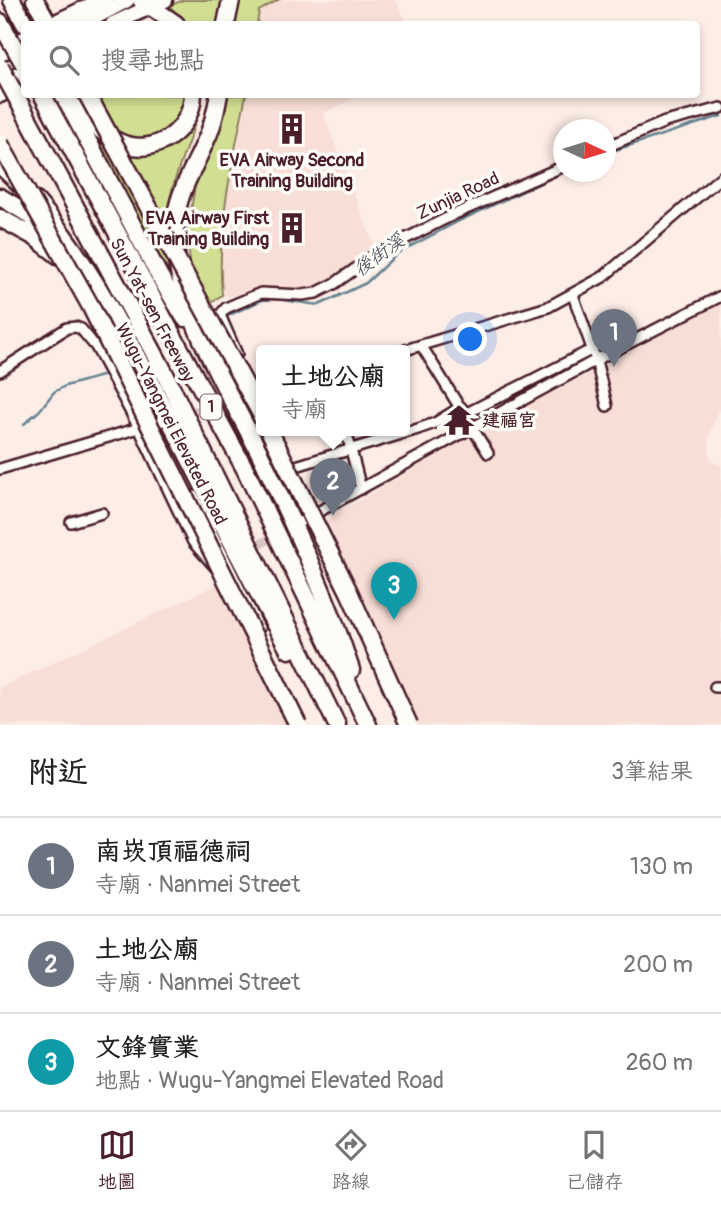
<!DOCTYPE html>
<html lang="zh-TW">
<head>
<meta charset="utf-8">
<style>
  :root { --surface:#fff; --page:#f6f6f6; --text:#222; --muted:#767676; --line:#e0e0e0; --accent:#4a1f2b }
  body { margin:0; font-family:Pangolin,"LXGW WenKai TC",sans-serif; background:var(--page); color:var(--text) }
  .compass { position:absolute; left:553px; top:119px; width:63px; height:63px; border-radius:50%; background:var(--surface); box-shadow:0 4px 10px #0003; rotate:94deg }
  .you { position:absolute; left:471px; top:340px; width:24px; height:24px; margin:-18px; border:5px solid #fff; border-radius:50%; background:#1a73e8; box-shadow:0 0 0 10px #1a73e833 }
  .badge { display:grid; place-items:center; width:46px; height:46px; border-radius:50%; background:var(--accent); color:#fff; font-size:23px; font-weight:700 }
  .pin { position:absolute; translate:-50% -58px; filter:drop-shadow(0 2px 4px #0008) }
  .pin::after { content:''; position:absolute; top:37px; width:24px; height:21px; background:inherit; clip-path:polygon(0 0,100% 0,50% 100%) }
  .popup { position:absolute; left:256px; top:345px; width:154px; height:91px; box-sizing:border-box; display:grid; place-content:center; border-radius:7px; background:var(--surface); filter:drop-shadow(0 2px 5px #0005); font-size:23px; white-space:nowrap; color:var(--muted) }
  .popup b { font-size:26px; color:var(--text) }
  .popup::after { content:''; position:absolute; left:50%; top:100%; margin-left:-14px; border:14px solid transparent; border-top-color:var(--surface) }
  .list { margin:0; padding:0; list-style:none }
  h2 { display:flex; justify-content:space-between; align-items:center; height:91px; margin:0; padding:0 28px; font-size:30px }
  h2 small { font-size:23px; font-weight:400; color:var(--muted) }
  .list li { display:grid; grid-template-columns:46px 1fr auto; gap:21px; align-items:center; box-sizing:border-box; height:98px; padding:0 28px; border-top:2px solid var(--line) }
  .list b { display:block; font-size:26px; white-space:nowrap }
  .list p { margin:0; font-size:23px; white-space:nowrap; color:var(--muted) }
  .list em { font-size:23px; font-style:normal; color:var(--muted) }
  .icon { flex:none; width:38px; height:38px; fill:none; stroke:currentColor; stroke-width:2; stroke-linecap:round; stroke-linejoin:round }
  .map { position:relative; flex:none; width:721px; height:725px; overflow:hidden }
  .search { position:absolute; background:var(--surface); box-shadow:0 4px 10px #0003; left:21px; right:21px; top:21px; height:77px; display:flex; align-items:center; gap:18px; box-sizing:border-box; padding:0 24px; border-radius:7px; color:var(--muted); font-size:26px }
  .sheet { height:385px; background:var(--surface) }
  nav { display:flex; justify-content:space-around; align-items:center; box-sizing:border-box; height:98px; border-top:2px solid var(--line); background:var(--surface); font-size:19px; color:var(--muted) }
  nav a { display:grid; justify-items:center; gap:4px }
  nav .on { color:var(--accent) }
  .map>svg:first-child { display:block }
</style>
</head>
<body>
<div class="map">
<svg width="721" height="725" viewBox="0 0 721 725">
  <rect width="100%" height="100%" fill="#fcede6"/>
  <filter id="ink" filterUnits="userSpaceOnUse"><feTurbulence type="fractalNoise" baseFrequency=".0143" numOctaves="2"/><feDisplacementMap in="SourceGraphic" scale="14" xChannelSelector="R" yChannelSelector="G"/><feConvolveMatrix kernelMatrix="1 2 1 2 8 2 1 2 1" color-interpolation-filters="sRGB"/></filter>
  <g filter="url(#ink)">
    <!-- built -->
    <path fill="#f7ded6" d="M279,0H395L407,24H257L259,12Z
      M248,95H360L323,114L377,253L316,292L256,291L255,289L233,296H222L220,262L228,191Z
      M721,304V406L708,438L710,461L721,465V725H415L320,525L368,495L490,425Z
      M227,580L292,725H0V688Z"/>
    <!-- green -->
    <path fill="#d2df92" stroke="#8e7f5e" stroke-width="2" d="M183,0H226L221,24H187L169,6Z
      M237,0H278L259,11L257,24H230Z
      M75,95H188L184,114L172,131L155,140L122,138Z
      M223,95H246C233,161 216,227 222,295L210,303L191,271L187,233L195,186L219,120Z
      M196,110H199C191,140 176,169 170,199C166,220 167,244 169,265L162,267L83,121L143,152Z"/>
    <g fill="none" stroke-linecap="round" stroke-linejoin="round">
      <!-- stream -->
      <path stroke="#658390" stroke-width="2.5" d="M606,153L721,116
        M225,317L262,300L276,299L319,305L366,283L398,253L461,220L564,172
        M24,424L40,410L54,392L65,386L109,374"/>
      <!-- minor-tunnel -->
      <path stroke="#d8c4c1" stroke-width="9" stroke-dasharray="9 4.5" stroke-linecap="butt" d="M181,416L243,396
        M247,551L296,524"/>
      <defs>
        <path id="minor" d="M606,147L665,122L721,108
          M573,295L596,360L607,406
          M421,345L488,453
          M405,350L548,307L603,277L721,177
          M237,354L220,315L226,308L261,293L302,295L316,293L334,284L379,252L455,214L564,166
          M0,371L67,328L76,327L81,329L96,347L139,428L193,542L217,569
          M465,414L593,349
          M346,430L361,489
          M296,466L418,429L435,423L461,407
          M0,469L166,420
          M194,496L259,628
          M71,522L102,513
          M298,523L596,360L721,296
          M715,687H721"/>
        <path id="primary" d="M82,24L127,0
          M113,24L165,0
          M0,83L24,71"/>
        <path id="motorway" d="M12,0L25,24
          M35,0L49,24
          M141,0L176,24
          M0,22L8,36
          M54,24L104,0
          M226,24L231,0
          M0,53L24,40
          M0,94L24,81
          M42,94L245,469L368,725
          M63,94L160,277L185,318
          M219,94C216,110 213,126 206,140C194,169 177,193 175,224C170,303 229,390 263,460C295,528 328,598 351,670
          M18,100L161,366L337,725
          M75,102C87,117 101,134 119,142C154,158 192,131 193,94
          M0,165L21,185
          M0,197L30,215L46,230
          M36,201C82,254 114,314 147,376C195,467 239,560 289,650
          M0,218L35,237L63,259"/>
      </defs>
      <!-- minor casing -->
      <use href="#minor" stroke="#4a1f2b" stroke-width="14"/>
      <!-- primary casing -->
      <use href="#primary" stroke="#4a1f2b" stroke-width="19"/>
      <!-- motorway casing -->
      <use href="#motorway" stroke="#4a1f2b" stroke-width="21"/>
      <!-- minor -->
      <use href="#minor" stroke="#fdfcf7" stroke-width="9"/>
      <!-- primary -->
      <use href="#primary" stroke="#fdfcf7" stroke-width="14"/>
      <!-- motorway -->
      <use href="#motorway" stroke="#fdfcf7" stroke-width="16"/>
      <defs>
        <path id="motorway-bridge" d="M8,36L24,64
          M0,67L18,100
          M87,94L261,414
          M0,144L90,305L298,725
          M269,430L349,592L409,725"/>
      </defs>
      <!-- motorway-bridge casing -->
      <use href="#motorway-bridge" stroke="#4a1f2b" stroke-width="21" stroke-linecap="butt"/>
      <!-- motorway-bridge -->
      <use href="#motorway-bridge" stroke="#fdfcf7" stroke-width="16"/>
    </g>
  </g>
  <!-- icons -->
  <defs>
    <symbol id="building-bare" viewBox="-9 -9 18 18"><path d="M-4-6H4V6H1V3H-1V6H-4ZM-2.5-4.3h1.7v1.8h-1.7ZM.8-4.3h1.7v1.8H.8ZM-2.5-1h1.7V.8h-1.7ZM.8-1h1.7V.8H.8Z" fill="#4a1f2b" stroke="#fdfcf7" stroke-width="2.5" paint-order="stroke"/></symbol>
    <symbol id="temple-bare" viewBox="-9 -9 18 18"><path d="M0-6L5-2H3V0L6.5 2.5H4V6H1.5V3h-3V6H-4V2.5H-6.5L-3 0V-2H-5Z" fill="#4a1f2b" stroke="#fdfcf7" stroke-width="2.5" paint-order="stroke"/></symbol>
  </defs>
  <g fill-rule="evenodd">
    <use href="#building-bare" x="270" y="107" width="44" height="44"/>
    <use href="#building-bare" x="270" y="206" width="44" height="44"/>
    <use href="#temple-bare" x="437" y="398" width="44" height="44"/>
  </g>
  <g text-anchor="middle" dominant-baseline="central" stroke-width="7" stroke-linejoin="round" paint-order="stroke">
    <!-- shield labels -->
    <rect fill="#fdfcf7" stroke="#806168" stroke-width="2" x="200.5" y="394.5" width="21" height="25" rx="5"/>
    <g font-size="16" font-weight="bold" fill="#4a1f2b">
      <text x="211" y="407">1</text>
    </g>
    <!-- poi labels -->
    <g font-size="18" font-weight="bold" fill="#4a1f2b" stroke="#fdfcf7">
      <text x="292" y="160">EVA Airway Second<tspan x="292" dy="21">Training Building</tspan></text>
      <text x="269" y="218" text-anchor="end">EVA Airway First<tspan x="269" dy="21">Training Building</tspan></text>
      <text x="482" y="420" text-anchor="start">建福宮</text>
    </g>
    <!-- street labels -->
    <g font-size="18" fill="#4a1f2b" stroke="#fdfcf7">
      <text transform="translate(458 196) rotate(-25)">Zunjia Road</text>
      <text transform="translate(152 310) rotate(62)">Sun Yat-sen Freeway</text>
      <text transform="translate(171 424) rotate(63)">Wugu-Yangmei Elevated Road</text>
    </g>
    <!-- water labels -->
    <g font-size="19" font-style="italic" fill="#5a5966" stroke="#fdfcf7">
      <text transform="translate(379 255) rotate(-36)">後街溪</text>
    </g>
  </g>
</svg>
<svg class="compass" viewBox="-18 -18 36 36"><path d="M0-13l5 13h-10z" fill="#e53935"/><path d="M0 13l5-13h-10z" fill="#767676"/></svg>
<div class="you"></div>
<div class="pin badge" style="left:614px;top:367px;background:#6b7280">1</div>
<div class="pin badge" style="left:333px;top:516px;background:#6b7280">2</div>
<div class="popup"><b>土地公廟</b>寺廟</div>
<div class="pin badge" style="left:394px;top:620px;background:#0f9aa8">3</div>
<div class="search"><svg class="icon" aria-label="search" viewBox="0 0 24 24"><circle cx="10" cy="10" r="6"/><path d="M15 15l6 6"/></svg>搜尋地點</div>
</div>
<section class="sheet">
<h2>附近<small>3筆結果</small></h2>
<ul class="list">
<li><span class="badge" style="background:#6b7280">1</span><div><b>南崁頂福德祠</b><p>寺廟 · Nanmei Street</p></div><em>130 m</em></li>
<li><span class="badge" style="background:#6b7280">2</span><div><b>土地公廟</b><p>寺廟 · Nanmei Street</p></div><em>200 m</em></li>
<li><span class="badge" style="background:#0f9aa8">3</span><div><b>文鋒實業</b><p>地點 · Wugu-Yangmei Elevated Road</p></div><em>260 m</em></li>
</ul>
</section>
<nav>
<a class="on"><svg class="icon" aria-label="map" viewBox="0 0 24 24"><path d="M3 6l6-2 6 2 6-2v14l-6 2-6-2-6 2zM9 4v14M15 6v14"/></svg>地圖</a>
<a><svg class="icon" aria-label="directions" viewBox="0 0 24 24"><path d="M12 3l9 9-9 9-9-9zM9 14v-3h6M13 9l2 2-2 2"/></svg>路線</a>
<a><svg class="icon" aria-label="saved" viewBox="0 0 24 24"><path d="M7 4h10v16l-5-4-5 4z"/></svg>已儲存</a>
</nav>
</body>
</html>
